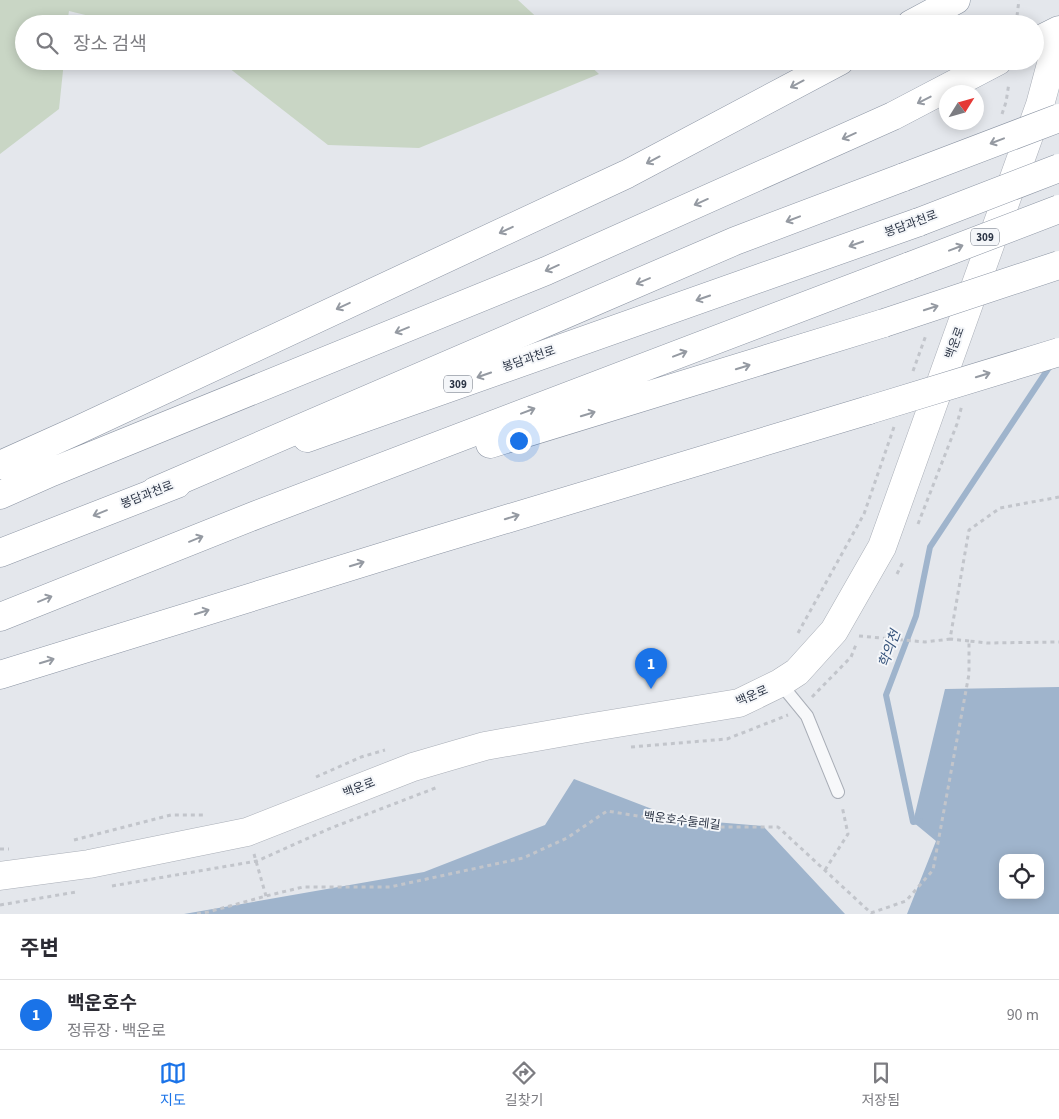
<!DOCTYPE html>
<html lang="ko">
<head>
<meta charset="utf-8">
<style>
  :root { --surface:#fff; --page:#f2f2f3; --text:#2b2b33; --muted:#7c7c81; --line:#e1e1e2; --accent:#1a73e8 }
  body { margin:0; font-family:"Source Sans 3","Noto Sans KR",sans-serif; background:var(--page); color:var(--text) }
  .controls { position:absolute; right:15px; bottom:15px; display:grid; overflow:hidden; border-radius:10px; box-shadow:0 2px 12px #0003 }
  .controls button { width:45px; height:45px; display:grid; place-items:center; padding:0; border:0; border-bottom:1px solid var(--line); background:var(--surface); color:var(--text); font:25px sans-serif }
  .compass { position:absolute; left:939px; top:85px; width:45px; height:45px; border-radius:50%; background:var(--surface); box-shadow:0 2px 12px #0003; rotate:53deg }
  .you { position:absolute; left:518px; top:440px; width:18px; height:18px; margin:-12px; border:4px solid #fff; border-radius:50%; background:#1a73e8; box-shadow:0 0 0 8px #1a73e833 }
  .badge { display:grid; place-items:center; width:32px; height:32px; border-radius:50%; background:var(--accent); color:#fff; font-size:16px; font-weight:700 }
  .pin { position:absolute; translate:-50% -41px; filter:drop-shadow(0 1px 2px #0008) }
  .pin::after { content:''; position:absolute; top:26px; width:18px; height:15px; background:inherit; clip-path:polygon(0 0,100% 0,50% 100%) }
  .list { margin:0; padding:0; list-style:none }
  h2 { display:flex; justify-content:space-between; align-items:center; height:65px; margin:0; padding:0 20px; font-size:21px }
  h2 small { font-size:16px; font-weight:400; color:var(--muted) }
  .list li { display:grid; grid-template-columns:32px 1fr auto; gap:15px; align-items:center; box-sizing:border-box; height:70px; padding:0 20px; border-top:1px solid var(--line) }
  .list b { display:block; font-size:19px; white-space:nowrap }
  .list p { margin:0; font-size:16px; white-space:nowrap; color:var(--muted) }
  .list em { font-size:16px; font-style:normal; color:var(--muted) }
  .icon { flex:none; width:28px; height:28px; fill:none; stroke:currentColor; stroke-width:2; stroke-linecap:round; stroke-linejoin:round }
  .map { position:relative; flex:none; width:1059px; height:914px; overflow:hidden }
  .search { position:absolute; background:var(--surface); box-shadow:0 2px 12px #0003; left:15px; right:15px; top:15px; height:55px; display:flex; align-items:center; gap:12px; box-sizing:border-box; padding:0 18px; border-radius:28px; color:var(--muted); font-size:19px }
  .sheet { height:135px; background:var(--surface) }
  nav { display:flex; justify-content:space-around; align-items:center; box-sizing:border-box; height:70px; border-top:1px solid var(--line); background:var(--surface); font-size:14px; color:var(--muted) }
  nav a { display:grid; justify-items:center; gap:2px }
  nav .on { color:var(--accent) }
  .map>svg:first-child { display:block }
</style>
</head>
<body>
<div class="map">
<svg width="1059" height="914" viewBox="0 0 1059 914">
  <rect width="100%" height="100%" fill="#e4e7ec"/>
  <!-- green -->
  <path fill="#c9d6c5" d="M0,0H518L544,24H122L69,11L67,24H24V61H64L59,109L0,154Z
    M220,61H585L599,74L419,148L328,145Z"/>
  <!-- water -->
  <path fill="#9fb4cc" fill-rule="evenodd" d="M1059,687V914H907L936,841L913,822L945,689ZM1003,858H1040V895H1003Z
    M574,779L678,819L763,826L845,914H184L424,872L545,825Z"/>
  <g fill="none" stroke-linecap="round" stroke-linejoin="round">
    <!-- stream -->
    <path stroke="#9fb4cc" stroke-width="6" d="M920,821L913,822L886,695L916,616L930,547L1052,363"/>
    <defs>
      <path id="service" d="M780,683L807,716L838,792"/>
      <path id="secondary" d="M0,876L89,864L247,832L413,767L485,746L587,728L739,703L780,683L797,672L834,631L882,547L1040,105L1059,34"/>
      <path id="trunk" d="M911,24L956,0
        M1035,42L1059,30
        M307,438L919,222
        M490,444L884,323
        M0,465L78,430L627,174L840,61
        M0,495L52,472L546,271L893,116L998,61
        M0,553L177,484
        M0,617L256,515L910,266"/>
      <path id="motorway" d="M155,491L735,241L904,177
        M0,675L430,542L869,410"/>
    </defs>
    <!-- service casing -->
    <use href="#service" stroke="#a9aeb7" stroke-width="14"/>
    <!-- secondary casing -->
    <use href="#secondary" stroke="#a9aeb7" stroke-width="29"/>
    <!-- trunk casing -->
    <use href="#trunk" stroke="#8b94a3" stroke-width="29"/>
    <!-- motorway casing -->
    <use href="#motorway" stroke="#8b94a3" stroke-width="29"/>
    <!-- path -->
    <path stroke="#c2c5cb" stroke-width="3" stroke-dasharray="4 4" stroke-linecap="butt" d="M1016,24L1019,0
      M1002,114L1006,102L1009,83
      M913,371L926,335
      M918,524L957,424L962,405
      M897,574L903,562
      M798,633L864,514L894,427
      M859,636L925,642L950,639
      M969,641L950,639L969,530L1000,508L1059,497
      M812,697L851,657L857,642
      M631,747L727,739L788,715
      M316,777L361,757L385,750
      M74,840L171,815H205
      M0,849H9
      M254,854L266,896
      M825,870L848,834L842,806
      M112,886L257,861L331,828L438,787
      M0,905L76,892
      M197,914L208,912L266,896L303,887H390L523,858L567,838L607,811L706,827H778L871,913L906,901L933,870L969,674V641L987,643L1059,642"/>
    <!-- service -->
    <use href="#service" stroke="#f7f8fa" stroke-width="12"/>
    <!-- secondary -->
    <use href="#secondary" stroke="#fff" stroke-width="28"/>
    <!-- trunk -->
    <use href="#trunk" stroke="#fff" stroke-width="28"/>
    <!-- motorway -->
    <use href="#motorway" stroke="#fff" stroke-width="28"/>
    <defs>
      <path id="trunk-bridge" d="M919,222L1059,168
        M910,266L1059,209
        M884,323L1059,265"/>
      <path id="motorway-bridge" d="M904,177L1059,118
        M869,410L1059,352"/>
    </defs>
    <!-- trunk-bridge casing -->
    <use href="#trunk-bridge" stroke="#8b94a3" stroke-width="29" stroke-linecap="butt"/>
    <!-- motorway-bridge casing -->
    <use href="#motorway-bridge" stroke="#8b94a3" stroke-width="29" stroke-linecap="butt"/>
    <!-- trunk-bridge -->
    <use href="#trunk-bridge" stroke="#fff" stroke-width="28"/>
    <!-- motorway-bridge -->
    <use href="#motorway-bridge" stroke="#fff" stroke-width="28"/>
  </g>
  <!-- one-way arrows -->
  <defs><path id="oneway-shaft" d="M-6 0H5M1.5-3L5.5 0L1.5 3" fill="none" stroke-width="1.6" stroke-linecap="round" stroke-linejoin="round" transform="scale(1.25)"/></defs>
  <g stroke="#959aa2">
    <use href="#oneway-shaft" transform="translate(797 84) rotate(152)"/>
    <use href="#oneway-shaft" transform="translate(924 100) rotate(153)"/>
    <use href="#oneway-shaft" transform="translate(849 136) rotate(156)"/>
    <use href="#oneway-shaft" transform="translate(997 141) rotate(159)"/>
    <use href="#oneway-shaft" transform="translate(653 160) rotate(152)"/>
    <use href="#oneway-shaft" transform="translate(701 202) rotate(156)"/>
    <use href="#oneway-shaft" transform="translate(793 219) rotate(159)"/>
    <use href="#oneway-shaft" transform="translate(506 230) rotate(155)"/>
    <use href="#oneway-shaft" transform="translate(856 244) rotate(161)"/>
    <use href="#oneway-shaft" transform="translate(956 248) rotate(-21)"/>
    <use href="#oneway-shaft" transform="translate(552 268) rotate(156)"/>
    <use href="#oneway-shaft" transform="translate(643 281) rotate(157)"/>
    <use href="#oneway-shaft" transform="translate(703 298) rotate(161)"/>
    <use href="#oneway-shaft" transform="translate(343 306) rotate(155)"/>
    <use href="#oneway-shaft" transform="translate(931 308) rotate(-18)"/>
    <use href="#oneway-shaft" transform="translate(402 330) rotate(158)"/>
    <use href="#oneway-shaft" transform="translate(680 354) rotate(-21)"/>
    <use href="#oneway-shaft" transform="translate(743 367) rotate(-17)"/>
    <use href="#oneway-shaft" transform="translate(484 375) rotate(161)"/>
    <use href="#oneway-shaft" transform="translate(983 375) rotate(-17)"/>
    <use href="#oneway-shaft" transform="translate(528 411) rotate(-21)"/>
    <use href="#oneway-shaft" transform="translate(588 414) rotate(-17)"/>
    <use href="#oneway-shaft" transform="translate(100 513) rotate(158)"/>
    <use href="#oneway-shaft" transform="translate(512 517) rotate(-17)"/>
    <use href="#oneway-shaft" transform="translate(196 539) rotate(-22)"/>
    <use href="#oneway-shaft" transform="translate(357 564) rotate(-17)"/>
    <use href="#oneway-shaft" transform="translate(45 599) rotate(-22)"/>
    <use href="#oneway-shaft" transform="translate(202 612) rotate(-17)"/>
    <use href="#oneway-shaft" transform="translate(47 661) rotate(-17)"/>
  </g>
  <g text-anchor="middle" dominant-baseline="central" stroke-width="4" stroke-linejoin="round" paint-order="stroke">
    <!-- shield labels -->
    <g fill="#f4f6f9" stroke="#676e7b" stroke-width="1">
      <rect x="971" y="228.5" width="28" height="17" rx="4"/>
      <rect x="444" y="375.5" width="28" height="17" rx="4"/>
    </g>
    <g font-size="11" font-weight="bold" fill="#2b3445">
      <text x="985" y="237">309</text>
      <text x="458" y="384">309</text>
    </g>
    <!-- street labels -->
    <g font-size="12" fill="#2b3445" stroke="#f4f6f9">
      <text transform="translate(911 224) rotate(-20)">봉담과천로</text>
      <text transform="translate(955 343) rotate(-70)">백운로</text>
      <text transform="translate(529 359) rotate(-19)">봉담과천로</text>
      <text transform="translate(147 495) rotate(-21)">봉담과천로</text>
      <text transform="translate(752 696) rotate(-23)">백운로</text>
      <text transform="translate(359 788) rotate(-21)">백운로</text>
      <text transform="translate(682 821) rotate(7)">백운호수둘레길</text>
    </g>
    <!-- water labels -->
    <g font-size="14" font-style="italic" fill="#34527a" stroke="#f4f6f9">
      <text transform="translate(890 649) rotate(-70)">학의천</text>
    </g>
  </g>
</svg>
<div class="controls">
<button><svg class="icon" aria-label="locate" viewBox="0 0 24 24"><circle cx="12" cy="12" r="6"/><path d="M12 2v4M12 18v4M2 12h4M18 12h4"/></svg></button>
</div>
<svg class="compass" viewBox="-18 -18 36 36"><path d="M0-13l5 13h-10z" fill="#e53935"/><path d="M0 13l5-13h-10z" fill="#7c7c81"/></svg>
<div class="you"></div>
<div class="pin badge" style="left:651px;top:689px">1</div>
<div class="search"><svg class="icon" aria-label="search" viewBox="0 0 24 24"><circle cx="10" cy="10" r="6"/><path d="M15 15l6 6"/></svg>장소 검색</div>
</div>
<section class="sheet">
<h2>주변<small></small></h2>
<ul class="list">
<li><span class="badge">1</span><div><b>백운호수</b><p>정류장 · 백운로</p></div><em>90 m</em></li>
</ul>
</section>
<nav>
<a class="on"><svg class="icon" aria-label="map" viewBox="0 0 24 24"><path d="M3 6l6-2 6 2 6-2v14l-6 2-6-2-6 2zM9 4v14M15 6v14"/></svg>지도</a>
<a><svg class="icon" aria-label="directions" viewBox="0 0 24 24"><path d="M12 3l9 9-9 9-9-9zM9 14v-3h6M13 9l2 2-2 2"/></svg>길찾기</a>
<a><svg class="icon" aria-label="saved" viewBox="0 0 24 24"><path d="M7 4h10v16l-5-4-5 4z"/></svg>저장됨</a>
</nav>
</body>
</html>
